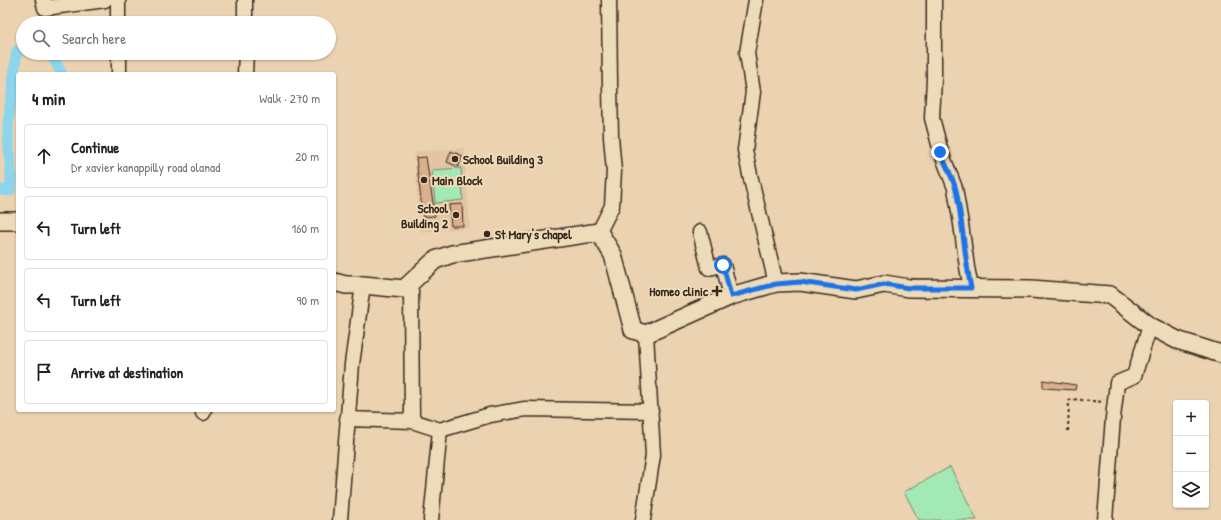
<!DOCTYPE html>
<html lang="en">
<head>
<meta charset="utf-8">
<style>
  :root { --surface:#fff; --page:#f2f2f2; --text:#222; --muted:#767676; --line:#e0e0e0 }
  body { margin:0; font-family:"Patrick Hand",sans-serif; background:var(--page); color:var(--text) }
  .controls { position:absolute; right:12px; bottom:12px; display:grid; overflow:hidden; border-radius:4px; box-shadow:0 1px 3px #0004 }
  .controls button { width:36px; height:36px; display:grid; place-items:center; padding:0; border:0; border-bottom:1px solid var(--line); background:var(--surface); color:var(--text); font:20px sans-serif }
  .stop { position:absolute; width:12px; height:12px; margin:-9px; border:3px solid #1a73e8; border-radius:50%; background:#fff }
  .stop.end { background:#1a73e8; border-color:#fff; box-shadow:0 1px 4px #0008 }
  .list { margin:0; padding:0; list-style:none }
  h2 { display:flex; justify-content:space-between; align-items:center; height:52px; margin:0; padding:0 16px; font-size:17px }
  h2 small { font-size:13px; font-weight:400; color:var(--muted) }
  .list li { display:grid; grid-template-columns:26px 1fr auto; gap:12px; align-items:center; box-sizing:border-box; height:64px; margin:0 8px 8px; padding:0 8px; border:1px solid var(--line); border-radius:4px }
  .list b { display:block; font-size:15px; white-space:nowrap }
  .list p { margin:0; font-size:13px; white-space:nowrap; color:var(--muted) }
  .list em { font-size:13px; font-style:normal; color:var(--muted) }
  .icon { flex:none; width:22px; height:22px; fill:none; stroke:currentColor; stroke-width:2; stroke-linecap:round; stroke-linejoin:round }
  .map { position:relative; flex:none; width:1221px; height:520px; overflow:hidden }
  .search { position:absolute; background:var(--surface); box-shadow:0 1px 3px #0004; left:16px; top:16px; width:320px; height:44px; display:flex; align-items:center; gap:10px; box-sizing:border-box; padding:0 14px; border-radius:22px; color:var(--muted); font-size:15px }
  .panel { position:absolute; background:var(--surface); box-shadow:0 1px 3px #0004; left:16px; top:72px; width:320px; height:340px; border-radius:4px }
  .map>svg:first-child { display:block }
</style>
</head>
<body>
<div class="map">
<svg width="1221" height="520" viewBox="0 0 1221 520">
  <rect width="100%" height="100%" fill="#ebd3b1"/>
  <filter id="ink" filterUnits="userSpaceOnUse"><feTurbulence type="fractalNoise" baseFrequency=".025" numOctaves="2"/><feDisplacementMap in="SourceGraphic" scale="8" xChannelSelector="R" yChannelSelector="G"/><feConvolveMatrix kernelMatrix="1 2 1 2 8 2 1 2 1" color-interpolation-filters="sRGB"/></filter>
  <g filter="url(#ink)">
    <!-- built -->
    <path fill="#e3c5a3" d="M464,148L470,228L420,232L414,152Z"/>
    <!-- green -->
    <path fill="#a3e9b6" stroke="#6f8a6a" d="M461,168L463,200L435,203L432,170Z
      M950,467L977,520H919L904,492Z"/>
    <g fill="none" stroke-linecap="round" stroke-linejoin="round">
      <!-- canal -->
      <path stroke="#8cd5ed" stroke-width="11" d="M49,53L51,54L62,74
        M0,190L10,191C13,171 8,150 8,130C8,115 11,102 13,87C14,75 15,63 17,51L23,50"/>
    </g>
    <!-- building -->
    <path fill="#daaf8d" stroke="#3b2a1e" d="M451,151L463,156L458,167L447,162Z
      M426,157L435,216L423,217L416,158Z
      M462,204L463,226H451L449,205Z
      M1043,380L1076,385L1075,390L1043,388Z"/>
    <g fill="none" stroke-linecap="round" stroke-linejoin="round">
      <defs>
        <path id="minor" d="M43,0L45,8L105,0
          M118,0V23
          M245,0V23
          M756,0L747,53L753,92L745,150L750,175L776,283
          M934,0V79L932,118L941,152L955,188L961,224L967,267L971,288
          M119,53V74
          M245,74L246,53
          M599,232L612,206L614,171L611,137L610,85L609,0
          M700,232L709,268L723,265L731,296
          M404,289L411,291L412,421
          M203,413L204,410
          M347,419L412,421L440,430L490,415L525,409L651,411
          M340,520L352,364L363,285
          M431,520L440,430
          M643,520L653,455L646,334
          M1105,520L1113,418L1117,383L1134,376L1150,326"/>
        <path id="major" d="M0,221H18
          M334,282L346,285H363L404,289L435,260L452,254L599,232L613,255L633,330L646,334L731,296L776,283L800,282L856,290L884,284L909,288L1031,289L1110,295L1150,326L1177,340L1221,354"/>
      </defs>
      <!-- minor casing -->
      <use href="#minor" stroke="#3b2a1e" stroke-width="17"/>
      <!-- major casing -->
      <use href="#major" stroke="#3b2a1e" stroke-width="20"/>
      <!-- path -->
      <path stroke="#3b2a1e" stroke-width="2" stroke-dasharray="3 3" stroke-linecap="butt" d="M1068,431L1069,401L1071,399L1103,402"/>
      <!-- minor -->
      <use href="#minor" stroke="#eddbb9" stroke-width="14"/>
      <!-- major -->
      <use href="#major" stroke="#eddbb9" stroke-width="17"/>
    </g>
  </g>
  <g fill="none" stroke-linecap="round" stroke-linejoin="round" filter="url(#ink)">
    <!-- route -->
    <path stroke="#1a73e8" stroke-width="5" d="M723,265L731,296L776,284L800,282L856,290L884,284L909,288H971C964,255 963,222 956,190C953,177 945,164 940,152"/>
  </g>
  <!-- markers -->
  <g fill="#3b2a1e" stroke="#eddbb9" stroke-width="1.5">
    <circle cx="455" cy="159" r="4"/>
    <circle cx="424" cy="180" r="4"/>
    <circle cx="456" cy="215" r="4"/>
    <circle cx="487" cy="234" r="4"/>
    <path d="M715 285h4v4h4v4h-4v4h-4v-4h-4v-4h4z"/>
  </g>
  <g text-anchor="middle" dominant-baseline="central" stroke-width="4" stroke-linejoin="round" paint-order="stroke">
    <!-- poi labels -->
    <g font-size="13" font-weight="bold" fill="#3b2a1e" stroke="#eddbb9" text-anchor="start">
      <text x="463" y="159">School Building 3</text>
      <text x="432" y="180">Main Block</text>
      <text x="448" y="208" text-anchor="end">School<tspan x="448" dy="15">Building 2</tspan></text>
      <text x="495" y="234">St Mary's chapel</text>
      <text x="708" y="291" text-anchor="end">Homeo clinic</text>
    </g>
  </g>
</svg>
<div class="controls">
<button>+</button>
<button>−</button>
<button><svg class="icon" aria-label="layers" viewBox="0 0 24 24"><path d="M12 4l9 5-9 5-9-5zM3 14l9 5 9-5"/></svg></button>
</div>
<div class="stop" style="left:723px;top:265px"></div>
<div class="stop end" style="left:940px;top:152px"></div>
<div class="search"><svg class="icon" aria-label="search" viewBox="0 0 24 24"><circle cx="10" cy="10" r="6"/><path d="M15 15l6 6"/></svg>Search here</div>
<section class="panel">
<h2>4 min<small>Walk · 270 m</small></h2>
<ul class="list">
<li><svg class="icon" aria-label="ahead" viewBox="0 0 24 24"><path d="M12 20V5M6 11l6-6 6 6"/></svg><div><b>Continue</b><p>Dr xavier kanappilly road olanad</p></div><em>20 m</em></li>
<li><svg class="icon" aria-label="left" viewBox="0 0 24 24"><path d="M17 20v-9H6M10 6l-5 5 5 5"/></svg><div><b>Turn left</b></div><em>160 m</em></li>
<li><svg class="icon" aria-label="left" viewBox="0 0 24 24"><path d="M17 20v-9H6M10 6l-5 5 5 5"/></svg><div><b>Turn left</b></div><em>90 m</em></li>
<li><svg class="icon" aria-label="arrive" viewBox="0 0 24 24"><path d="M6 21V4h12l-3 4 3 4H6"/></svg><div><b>Arrive at destination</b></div></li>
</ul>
</section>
</div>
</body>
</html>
